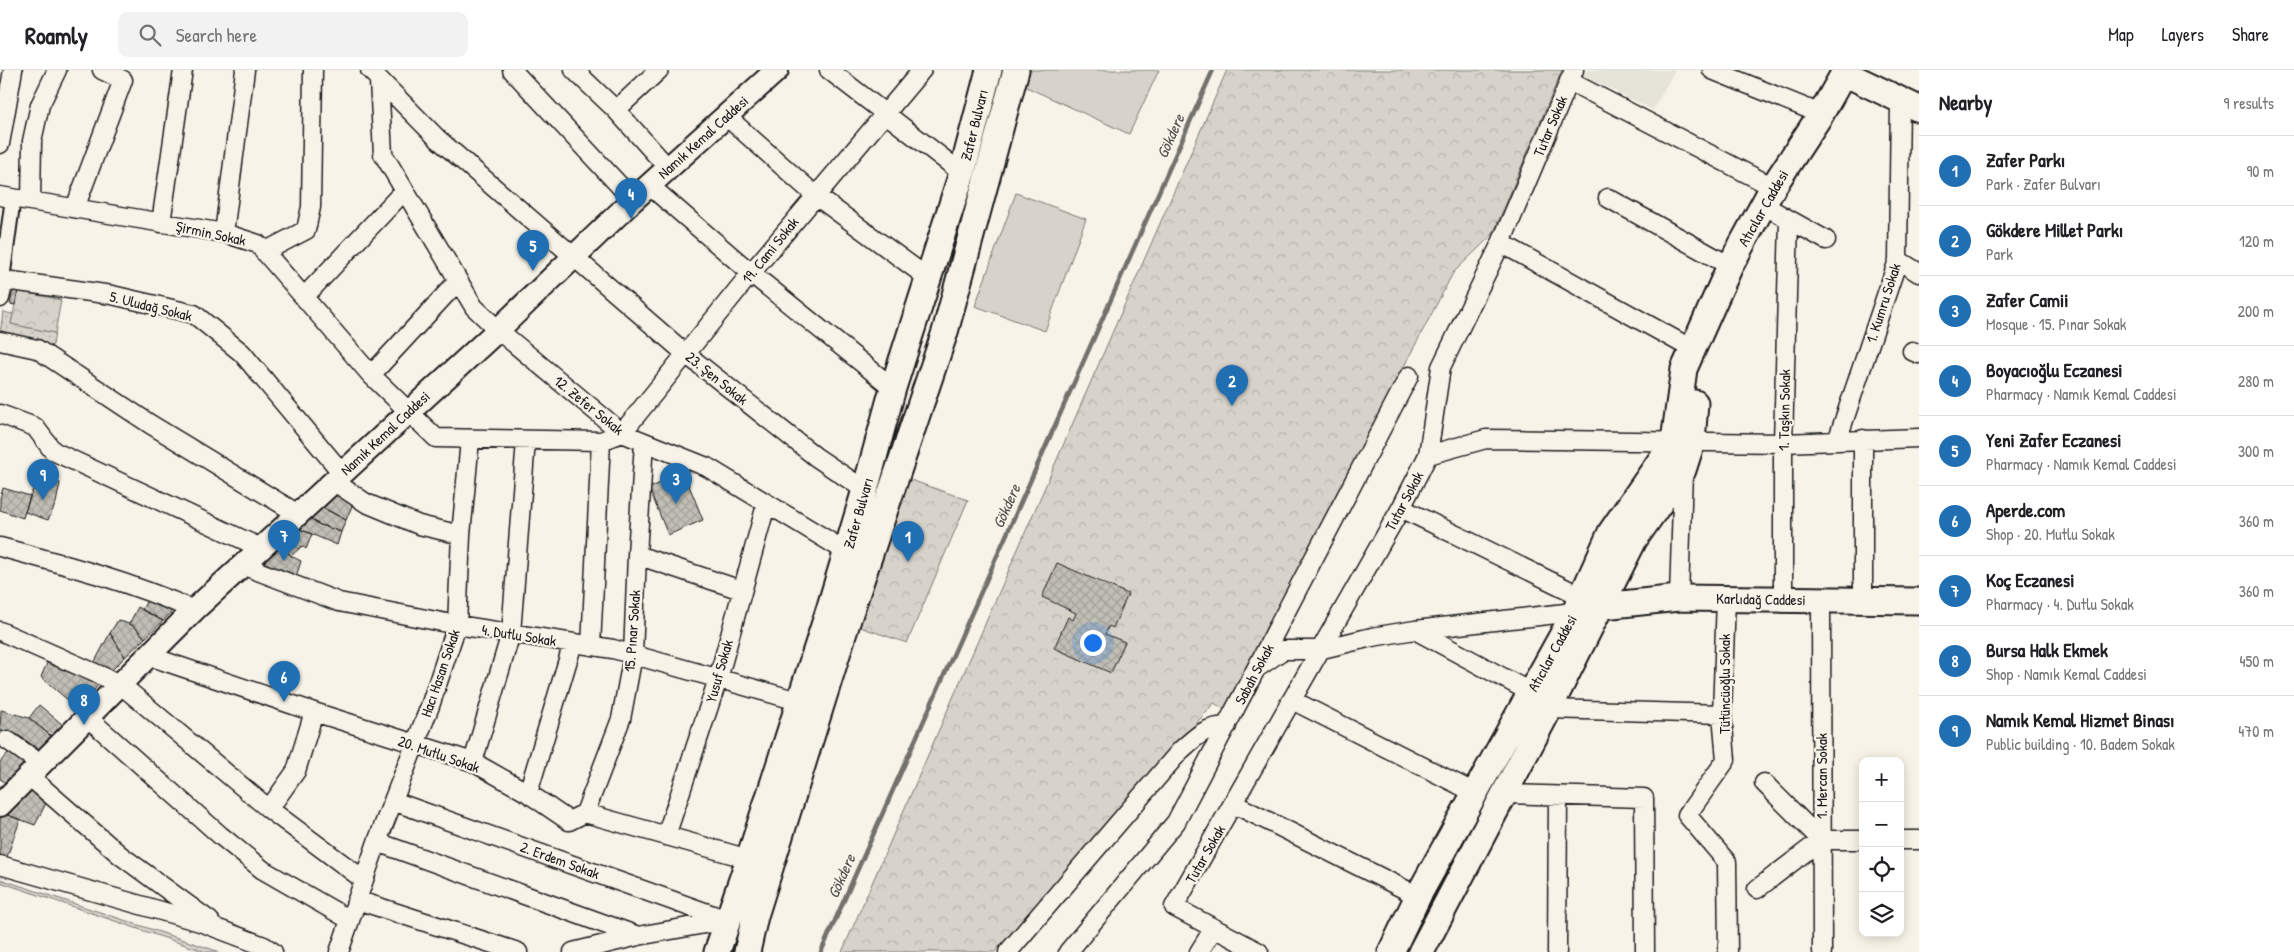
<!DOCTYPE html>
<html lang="en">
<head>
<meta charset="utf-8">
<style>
  :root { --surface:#fff; --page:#f2f2f2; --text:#202124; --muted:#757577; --line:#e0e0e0; --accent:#1f6fb2 }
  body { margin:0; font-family:"Patrick Hand",sans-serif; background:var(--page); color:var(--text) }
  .controls { position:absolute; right:15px; bottom:15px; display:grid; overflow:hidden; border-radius:10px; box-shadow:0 2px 12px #0003 }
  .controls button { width:45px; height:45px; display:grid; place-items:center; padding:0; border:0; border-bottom:1px solid var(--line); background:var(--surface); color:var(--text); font:25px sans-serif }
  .you { position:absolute; left:1092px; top:572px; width:18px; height:18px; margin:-12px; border:4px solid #fff; border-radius:50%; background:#1a73e8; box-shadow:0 0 0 8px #1a73e833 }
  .badge { display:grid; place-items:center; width:32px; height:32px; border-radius:50%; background:var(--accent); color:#fff; font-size:16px; font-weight:700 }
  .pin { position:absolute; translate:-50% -41px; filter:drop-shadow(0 1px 2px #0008) }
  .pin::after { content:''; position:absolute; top:26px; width:18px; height:15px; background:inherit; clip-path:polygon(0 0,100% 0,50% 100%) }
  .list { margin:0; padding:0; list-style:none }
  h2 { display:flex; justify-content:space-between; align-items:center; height:65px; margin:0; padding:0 20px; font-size:21px }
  h2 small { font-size:16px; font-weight:400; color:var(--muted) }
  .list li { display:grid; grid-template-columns:32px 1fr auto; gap:15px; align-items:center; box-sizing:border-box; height:70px; padding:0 20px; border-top:1px solid var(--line) }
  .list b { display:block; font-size:19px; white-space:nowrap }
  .list p { margin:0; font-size:16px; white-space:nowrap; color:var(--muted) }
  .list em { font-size:16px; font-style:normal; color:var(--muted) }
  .icon { flex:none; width:28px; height:28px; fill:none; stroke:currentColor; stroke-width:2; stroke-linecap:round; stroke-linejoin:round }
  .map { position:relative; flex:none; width:1919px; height:882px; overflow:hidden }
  header { display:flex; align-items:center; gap:30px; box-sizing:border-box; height:70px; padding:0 25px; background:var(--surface); border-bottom:1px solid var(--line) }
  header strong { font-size:24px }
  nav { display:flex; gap:28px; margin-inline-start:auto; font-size:18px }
  .search { width:350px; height:45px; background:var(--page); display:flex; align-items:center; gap:12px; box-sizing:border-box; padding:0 18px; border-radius:10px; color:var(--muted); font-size:19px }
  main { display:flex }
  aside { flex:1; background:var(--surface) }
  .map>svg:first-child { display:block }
</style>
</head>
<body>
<header>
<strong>Roamly</strong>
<div class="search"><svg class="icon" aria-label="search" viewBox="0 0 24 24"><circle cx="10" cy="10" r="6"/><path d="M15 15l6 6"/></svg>Search here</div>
<nav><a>Map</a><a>Layers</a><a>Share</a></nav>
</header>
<main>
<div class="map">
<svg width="1919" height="882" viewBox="0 0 1919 882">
  <defs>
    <pattern id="grass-dots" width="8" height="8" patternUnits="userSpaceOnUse" patternTransform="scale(1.25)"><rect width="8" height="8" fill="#d7d3cb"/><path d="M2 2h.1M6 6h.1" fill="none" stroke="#b8b5ae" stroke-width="1.8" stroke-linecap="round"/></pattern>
    <pattern id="forest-crowns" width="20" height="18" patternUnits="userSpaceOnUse" patternTransform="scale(1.25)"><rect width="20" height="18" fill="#d7d3cb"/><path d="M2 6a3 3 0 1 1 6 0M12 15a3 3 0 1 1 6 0" fill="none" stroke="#b8b5ae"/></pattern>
    <pattern id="building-cross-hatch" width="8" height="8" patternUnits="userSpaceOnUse" patternTransform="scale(1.25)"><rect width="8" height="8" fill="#c0beb5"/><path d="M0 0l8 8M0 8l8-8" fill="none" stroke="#a4a39b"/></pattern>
  </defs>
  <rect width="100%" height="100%" fill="#f7f3e8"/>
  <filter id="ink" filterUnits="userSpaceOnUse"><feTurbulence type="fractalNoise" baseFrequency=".02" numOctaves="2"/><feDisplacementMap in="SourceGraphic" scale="10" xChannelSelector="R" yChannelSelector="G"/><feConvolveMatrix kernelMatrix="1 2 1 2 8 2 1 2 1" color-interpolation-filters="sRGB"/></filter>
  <g filter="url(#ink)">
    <!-- built -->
    <path fill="#e6e3d9" d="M1587,0H1675L1653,40L1584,6Z"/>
    <!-- grass -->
    <path fill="url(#grass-dots)" stroke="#7a7874" d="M3,242L13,244L11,254L55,263L53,275L49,277L0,264Z
      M0,809L220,882H206L0,812Z"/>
    <!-- forest -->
    <path fill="url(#forest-crowns)" stroke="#7a7874" d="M1227,0H1562L1493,164L1453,203L1224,639L1214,633L995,882H842Z
      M18,221L61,230L55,263L11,254Z
      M902,407L968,430L907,573L854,555Z"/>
    <!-- garden -->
    <path fill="#d7d3cb" stroke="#7a7874" d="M1028,0H1159L1129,64L1022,15Z
      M1016,123L1086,149L1045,261L975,236Z"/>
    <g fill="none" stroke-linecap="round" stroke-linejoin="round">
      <!-- stream -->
      <path stroke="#72716c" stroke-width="4.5" d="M821,882L1213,0"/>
    </g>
    <!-- building -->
    <path fill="url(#building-cross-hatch)" stroke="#1c1c1c" d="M13,220L18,221L15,235L10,234Z
      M684,403L703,450L668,465L649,418Z
      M38,405L60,413L56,433L48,450L25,442Z
      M331,417L355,429L346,450L314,433Z
      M3,418L30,426L23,448L0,440V428Z
      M314,433L346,450L341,462L318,454L304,443Z
      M304,443L318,454L341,462L337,475L290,455Z
      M290,455L312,464L306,479L302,476L291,486L276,469Z
      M276,469L291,486L301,491L296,507L254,490Z
      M1057,493L1128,524L1113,558L1109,556L1105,564L1125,572L1111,603L1054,578L1068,547L1073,550L1076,543L1042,527Z
      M150,524L176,537L163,551L142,540Z
      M138,537L163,551L145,568L134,556L129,554Z
      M118,550L134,556L145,568L125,587L110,563Z
      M110,563L125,587L108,604L92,597Z
      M47,593L99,614L78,639L41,607Z
      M39,635L63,655L51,666L29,648Z
      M1,640L29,648L51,666L38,679L18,665L0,660Z
      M9,682L27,692L5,712L0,709V692Z
      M29,712L49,727L35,755L0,742Z
      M0,742L20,750L7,787L0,785Z"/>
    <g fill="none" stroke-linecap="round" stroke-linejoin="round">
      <defs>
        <path id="pedestrian" d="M3,215V202L13,128"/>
        <path id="minor" d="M370,0L438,69L686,284L816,387L865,420
          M512,0L633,130
          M574,0L616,40L668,98
          M829,0L962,103
          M1712,0L1821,44
          M379,11L383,84L474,237L498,260L622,363L707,397L847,482
          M1569,11L1773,117
          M616,40L659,0
          M726,46L815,125L928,208
          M0,74L13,0
          M650,116L751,203L893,318
          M0,126L224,163L258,174L371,305L436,368L601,371
          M1608,128L1730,196
          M31,131L32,71L40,35L57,0
          M1763,135L1826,170
          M75,138L123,10L102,0
          M161,153L183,0
          M224,163L245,0
          M1501,173L1692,279
          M264,182L306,160L311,137L313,0
          M1898,190L1919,203
          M305,226L404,121
          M0,228L3,215L12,211L112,225L194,244L242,283L342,403
          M0,271L37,279L150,354L298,444
          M1912,281L1919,284
          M371,305L458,211
          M0,344L35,357L53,381L261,478
          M1863,369V531
          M1837,371L1898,190L1900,30
          M1428,385L1486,369L1783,373L1919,368
          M333,411L366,433L419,455L461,465
          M1401,438L1591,531
          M0,477C67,495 130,512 194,540
          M637,485L741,520
          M242,495L339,532L457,555L613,579L798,631
          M1679,528L1683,401
          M1726,528L1722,644L1726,690L1687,745L1727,792L1728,882
          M1783,530V373L1789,150
          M1821,530L1822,882
          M1415,560L1530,622
          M0,561L120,614L269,739L364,810
          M591,576L601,371L622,363L751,203L922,0
          M149,586L314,642L473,692L528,723L569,751L585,743L749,789
          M1260,596L1283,580H1318L1372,567L1415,560L1583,541
          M1292,630L1475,723
          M1549,639L1722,644
          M87,647L221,766L263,800L350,850
          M7,670L41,694
          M473,692L511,563L526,370
          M29,706L120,785L210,851
          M1764,713L1821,770
          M528,723L573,573
          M1505,724L1644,728L1645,882
          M393,731L727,850
          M1234,734L1418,826
          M269,739L296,701L314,642
          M585,743L621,649L633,585L637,485L644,372
          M666,766L718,609L766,435
          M1821,770H1863
          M1900,770H1919
          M377,772L638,866
          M0,795L200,852L264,876L273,882
          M1757,819L1821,770
          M357,830L518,882
          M339,882L377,772L430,636L457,555L461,465L470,370
          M573,882L638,866L727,850
          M1008,882L1180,681C1197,666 1204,657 1227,656
          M1068,882L1176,752L1409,306
          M1199,882L1214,858
          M1259,882L1174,837L1401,438L1428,385L1441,297L1501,173L1574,0
          M1557,882L1558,726"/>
        <path id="tertiary" d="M0,735L194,540L498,260L633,130L777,0"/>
        <path id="secondary" d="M1844,3L1919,39
          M1603,536L1679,528L1919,531
          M717,882L749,789L829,540L865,420L893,318L962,103L989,0
          M747,882L755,846L849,546L945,262L1016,0
          M1391,882L1418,826L1574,544L1611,462L1674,371L1684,299L1730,196L1773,117L1821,44L1844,3
          M1421,882L1549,639L1634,470L1683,400L1692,372L1695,333"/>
      </defs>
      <!-- pedestrian casing -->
      <use href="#pedestrian" stroke="#1c1c1c" stroke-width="18"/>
      <!-- minor casing -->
      <use href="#minor" stroke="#1c1c1c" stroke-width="21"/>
      <!-- tertiary casing -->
      <use href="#tertiary" stroke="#1c1c1c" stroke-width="26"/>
      <!-- secondary casing -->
      <use href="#secondary" stroke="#1c1c1c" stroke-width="29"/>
      <!-- pedestrian -->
      <use href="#pedestrian" stroke="#f7f3e8" stroke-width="14"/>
      <!-- minor -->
      <use href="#minor" stroke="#f7f3e8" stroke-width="18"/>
      <!-- tertiary -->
      <use href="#tertiary" stroke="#f7f3e8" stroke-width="22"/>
      <!-- secondary -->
      <use href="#secondary" stroke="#f7f3e8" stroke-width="25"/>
    </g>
  </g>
  <g text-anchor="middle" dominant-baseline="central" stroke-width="4.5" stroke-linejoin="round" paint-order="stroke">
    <!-- street labels -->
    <g font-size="15" fill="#1c1c1c" stroke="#f7f3e8">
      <text transform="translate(974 55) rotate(-76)">Zafer Bulvarı</text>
      <text transform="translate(1550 56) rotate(-67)">Tutar Sokak</text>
      <text transform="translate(703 67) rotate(-42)">Namık Kemal Caddesi</text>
      <text transform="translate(1763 138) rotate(-60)">Atıcılar Caddesi</text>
      <text transform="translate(211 163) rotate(12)">Şirmin Sokak</text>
      <text transform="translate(770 180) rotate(-51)">19. Cami Sokak</text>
      <text transform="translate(1883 233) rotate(-72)">1. Kumru Sokak</text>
      <text transform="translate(151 236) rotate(14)">5. Uludağ Sokak</text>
      <text transform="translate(717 308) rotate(39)">23. Şen Sokak</text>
      <text transform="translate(589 335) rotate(39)">12. Zefer Sokak</text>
      <text transform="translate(1784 340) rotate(-89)">1. Taşkın Sokak</text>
      <text transform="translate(385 363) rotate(-43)">Namık Kemal Caddesi</text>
      <text transform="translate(1404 431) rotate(-62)">Tutar Sokak</text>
      <text transform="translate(858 443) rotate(-74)">Zafer Bulvarı</text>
      <text transform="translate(1761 529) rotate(1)">Karlıdağ Caddesi</text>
      <text transform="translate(632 561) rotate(-86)">15. Pınar Sokak</text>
      <text transform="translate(519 565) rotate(9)">4. Dutlu Sokak</text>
      <text transform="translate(1552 583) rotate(-61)">Atıcılar Caddesi</text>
      <text transform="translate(719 601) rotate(-74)">Yusuf Sokak</text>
      <text transform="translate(440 603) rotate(-71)">Hacı Hasan Sokak</text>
      <text transform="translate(1254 604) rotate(-62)">Sabah Sokak</text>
      <text transform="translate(1724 614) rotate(-90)">Tütüncüoğlu Sokak</text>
      <text transform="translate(439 684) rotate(19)">20. Mutlu Sokak</text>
      <text transform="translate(1821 706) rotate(-90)">1. Mercan Sokak</text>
      <text transform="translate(1205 784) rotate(-60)">Tutar Sokak</text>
      <text transform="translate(560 790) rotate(20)">2. Erdem Sokak</text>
    </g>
    <!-- water labels -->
    <g font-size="16" font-style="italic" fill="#565452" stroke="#f7f3e8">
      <text transform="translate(1170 66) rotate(-66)">Gökdere</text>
      <text transform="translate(1006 436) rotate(-66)">Gökdere</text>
      <text transform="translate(841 806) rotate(-66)">Gökdere</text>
    </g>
  </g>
</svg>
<div class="controls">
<button>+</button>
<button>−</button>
<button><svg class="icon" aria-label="locate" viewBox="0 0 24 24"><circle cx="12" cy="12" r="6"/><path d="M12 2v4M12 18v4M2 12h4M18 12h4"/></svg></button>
<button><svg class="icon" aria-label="layers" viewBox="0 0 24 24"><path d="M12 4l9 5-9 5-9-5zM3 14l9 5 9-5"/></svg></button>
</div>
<div class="you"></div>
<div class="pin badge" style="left:908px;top:492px">1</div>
<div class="pin badge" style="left:1232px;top:336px">2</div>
<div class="pin badge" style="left:676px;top:434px">3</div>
<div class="pin badge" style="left:631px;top:149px">4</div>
<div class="pin badge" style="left:533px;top:201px">5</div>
<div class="pin badge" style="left:284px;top:632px">6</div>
<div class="pin badge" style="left:284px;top:491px">7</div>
<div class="pin badge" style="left:84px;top:655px">8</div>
<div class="pin badge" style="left:43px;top:430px">9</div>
</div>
<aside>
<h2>Nearby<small>9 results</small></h2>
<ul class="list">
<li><span class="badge">1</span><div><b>Zafer Parkı</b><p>Park · Zafer Bulvarı</p></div><em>90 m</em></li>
<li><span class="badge">2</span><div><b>Gökdere Millet Parkı</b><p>Park</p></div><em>120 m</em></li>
<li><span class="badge">3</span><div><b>Zafer Camii</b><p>Mosque · 15. Pınar Sokak</p></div><em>200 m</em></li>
<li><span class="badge">4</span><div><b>Boyacıoğlu Eczanesi</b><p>Pharmacy · Namık Kemal Caddesi</p></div><em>280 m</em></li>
<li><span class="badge">5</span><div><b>Yeni Zafer Eczanesi</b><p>Pharmacy · Namık Kemal Caddesi</p></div><em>300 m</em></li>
<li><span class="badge">6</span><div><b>Aperde.com</b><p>Shop · 20. Mutlu Sokak</p></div><em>360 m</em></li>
<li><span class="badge">7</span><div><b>Koç Eczanesi</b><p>Pharmacy · 4. Dutlu Sokak</p></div><em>360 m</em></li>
<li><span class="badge">8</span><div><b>Bursa Halk Ekmek</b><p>Shop · Namık Kemal Caddesi</p></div><em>450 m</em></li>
<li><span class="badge">9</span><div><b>Namık Kemal Hizmet Binası</b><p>Public building · 10. Badem Sokak</p></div><em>470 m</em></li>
</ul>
</aside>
</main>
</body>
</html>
